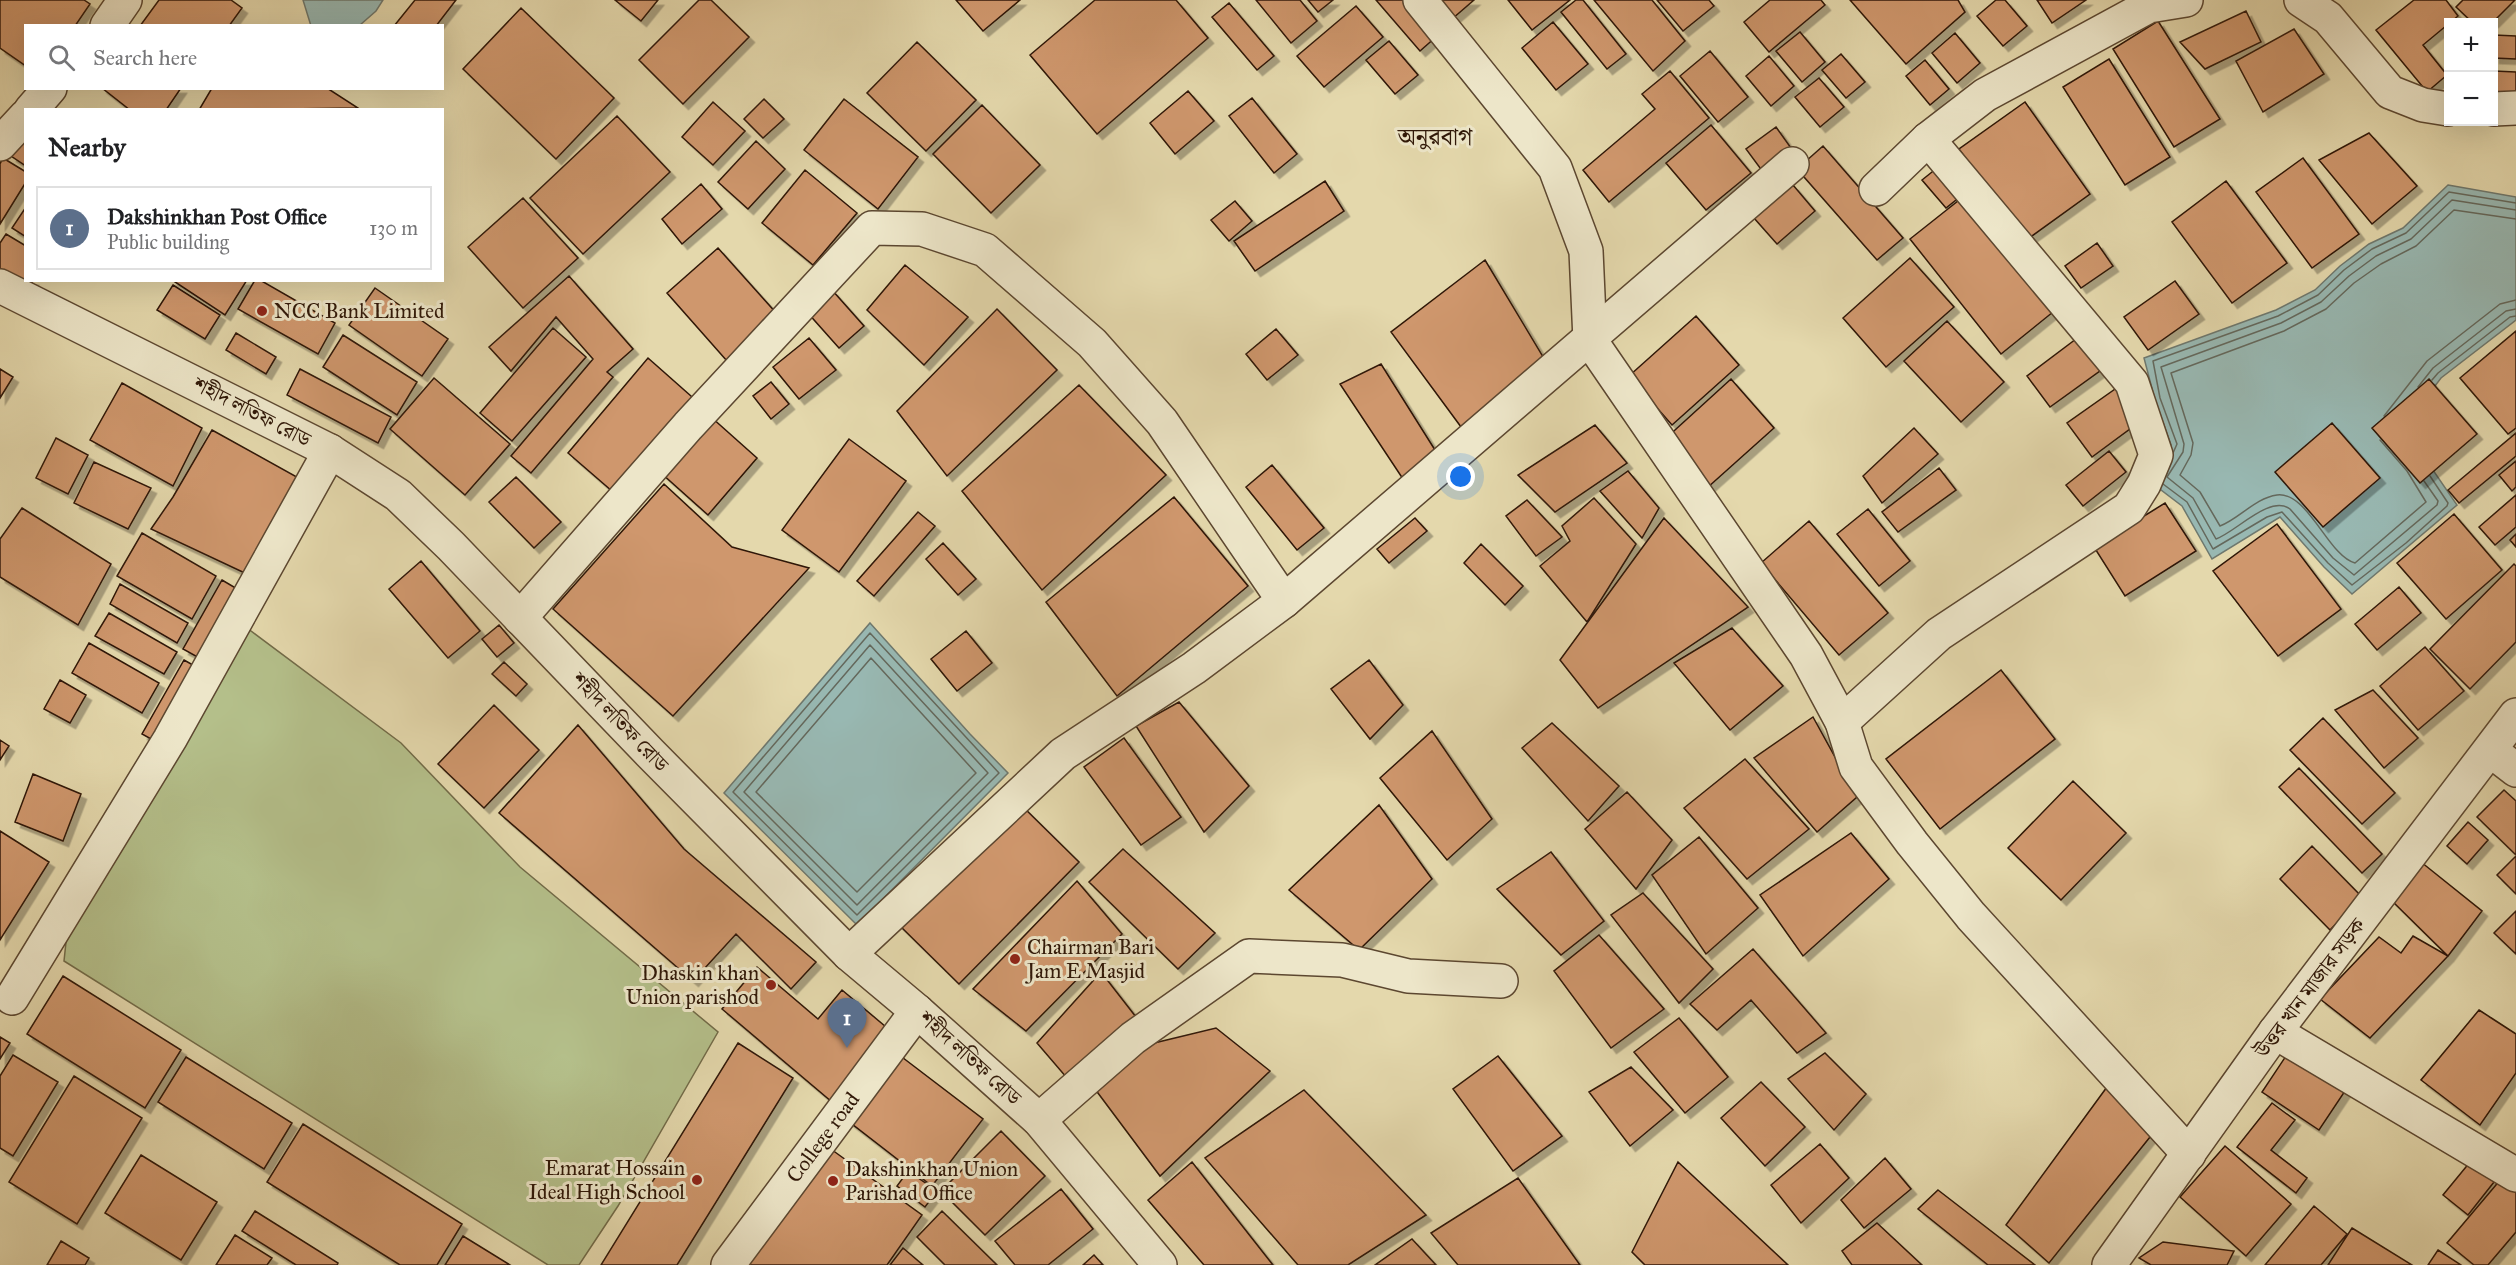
<!DOCTYPE html>
<html lang="en">
<head>
<meta charset="utf-8">
<style>
  :root { --surface:#fff; --page:#f6f6f6; --text:#202124; --muted:#757577; --line:#e0e0e0; --accent:#2563eb }
  body { margin:0; font-family:"IM FELL Great Primer","Noto Serif Bengali",serif; background:var(--page); color:var(--text) }
  .controls { position:absolute; right:18px; top:18px; display:grid; overflow:hidden; border-radius:0px; box-shadow:0 6px 24px #0002 }
  .controls button { width:54px; height:54px; display:grid; place-items:center; padding:0; border:0; border-bottom:2px solid var(--line); background:var(--surface); color:var(--text); font:30px sans-serif }
  .you { position:absolute; left:1461px; top:477px; width:21px; height:21px; margin:-15px; border:4px solid #fff; border-radius:50%; background:#1a73e8; box-shadow:0 0 0 9px #1a73e833 }
  .badge { display:grid; place-items:center; width:39px; height:39px; border-radius:50%; background:var(--accent); color:#fff; font-size:20px; font-weight:700 }
  .pin { position:absolute; translate:-50% -50px; filter:drop-shadow(0 2px 3px #0008) }
  .pin::after { content:''; position:absolute; top:32px; width:21px; height:18px; background:inherit; clip-path:polygon(0 0,100% 0,50% 100%) }
  .list { margin:0; padding:0; list-style:none }
  h2 { display:flex; justify-content:space-between; align-items:center; height:78px; margin:0; padding:0 24px; font-size:26px }
  h2 small { font-size:20px; font-weight:400; color:var(--muted) }
  .list li { display:grid; grid-template-columns:39px 1fr auto; gap:18px; align-items:center; box-sizing:border-box; height:84px; margin:0 12px 12px; padding:0 12px; border:2px solid var(--line); border-radius:0px }
  .list b { display:block; font-size:22px; white-space:nowrap }
  .list p { margin:0; font-size:20px; white-space:nowrap; color:var(--muted) }
  .list em { font-size:20px; font-style:normal; color:var(--muted) }
  .icon { flex:none; width:33px; height:33px; fill:none; stroke:currentColor; stroke-width:2; stroke-linecap:round; stroke-linejoin:round }
  .map { position:relative; flex:none; width:2516px; height:1265px; overflow:hidden }
  .search { position:absolute; background:var(--surface); box-shadow:0 6px 24px #0002; left:24px; top:24px; width:420px; height:66px; display:flex; align-items:center; gap:15px; box-sizing:border-box; padding:0 21px; border-radius:0px; color:var(--muted); font-size:22px }
  .panel { position:absolute; background:var(--surface); box-shadow:0 6px 24px #0002; left:24px; top:108px; width:420px; height:174px; border-radius:0px }
  .map>svg:first-child { display:block }
</style>
</head>
<body>
<div class="map">
<svg width="2516" height="1265" viewBox="0 0 2516 1265">
  <defs>
    <filter id="shadow"><feDropShadow dx="5.5" dy="5.5" stdDeviation="0" flood-color="#0004"/></filter>
  </defs>
  <rect width="100%" height="100%" fill="#e4d8ac"/>
  <filter id="stains"><feTurbulence type="fractalNoise" baseFrequency=".00333" numOctaves="4"/><feColorMatrix values="0 0 0 0 .2 0 0 0 0 .09 0 0 0 0 .02 0 0 0 .5 -.17"/></filter>
  <radialGradient id="worn" r=".72"><stop offset=".6" stop-color="#630" stop-opacity="0"/><stop offset="1" stop-color="#630" stop-opacity=".3"/></radialGradient>
  <!-- green -->
  <path fill="#b4bf8a" stroke="#726b48" stroke-width="1.5" d="M247,628L401,743L520,867L718,1032L618,1206L579,1265H548L64,961L67,933Z"/>
  <!-- water -->
  <path fill="#98b8b2" stroke="#6e786e" stroke-width="1.5" d="M303,0H383L376,11L360,25L311,26Z
    M2448,185L2516,197V320L2441,378L2401,431L2424,457L2457,505L2352,594L2324,567L2280,517L2212,559L2182,506L2148,480L2171,445L2155,400L2144,358L2276,310L2315,290L2340,266L2369,244L2403,228Z
    M870,623L970,734L1008,773L857,925L724,793Z"/>
  <g fill="none" stroke-linecap="round" stroke-linejoin="round">
    <!-- shore -->
    <path stroke="#64685c" stroke-width="1.5" d="M2432,380L2438,373L2510,317L2516,316
      M2418,387L2433,368L2506,311L2516,309
      M2384,416L2427,361L2500,304L2516,300
      M2380,440L2407,471L2426,502L2355,563C2328,556 2308,491 2277,495C2255,498 2239,519 2220,526L2200,492L2180,475L2191,455L2193,443L2171,373L2284,331L2326,309L2354,283L2381,264L2416,246L2454,210L2516,219
      M2173,453L2177,444L2160,398L2153,361L2278,316L2318,295L2344,270L2372,249L2406,233L2449,192L2516,203
      M2424,481L2438,501L2437,505L2354,575L2333,558L2290,509C2270,494 2236,532 2216,539L2193,498L2167,477L2183,452L2184,444L2161,367L2281,323L2321,302L2349,276L2376,256L2411,239L2452,200L2516,210
      M2163,484L2187,502L2213,549L2267,517L2282,512L2328,563L2352,585L2406,543L2447,506L2448,503L2430,476
      M870,633L999,773L857,915L733,792Z
      M870,645L988,773L857,905L744,792Z
      M871,658L976,773L857,892L756,792Z"/>
  </g>
  <!-- building -->
  <path fill="#cf976d" stroke="#2f1707" stroke-width="1.5" filter="url(#shadow)" d="M0,0H84L90,4L75,26H26V66L0,48Z
    M159,0H231L242,8L229,26H140Z
    M415,0H456L436,26H394Z
    M615,0H658L641,21Z
    M699,0H711L749,37L683,104L639,60Z
    M956,0H1020L983,31Z
    M1095,0H1176L1208,38L1097,134L1030,55Z
    M1256,0H1300L1317,21L1291,43Z
    M1308,0H1333L1318,12Z
    M1376,0H1406L1437,36L1420,51Z
    M1436,0H1474L1452,19Z
    M1508,0H1570L1532,30Z
    M1576,0H1583L1626,54L1607,69L1561,12Z
    M1594,0H1652L1685,41L1653,71Z
    M1657,0H1709L1714,6L1683,31Z
    M1770,0H1821L1825,5L1769,52L1744,22Z
    M1850,0H1958L1965,12L1906,64Z
    M1996,0H2005L2027,26L2003,46L1977,16Z
    M2037,0H2086L2052,23Z
    M2414,0H2446L2458,16L2423,45L2447,75L2427,92L2376,30Z
    M2463,0H2515L2493,22H2472L2456,7Z
    M1229,3L1274,56L1257,70L1212,17Z
    M1356,6L1383,37L1324,87L1297,56Z
    M521,8L614,98L556,159L463,69Z
    M2246,11L2261,42L2205,69L2180,42Z
    M2158,21L2220,119L2174,147L2113,49Z
    M1553,22L1588,64L1556,90L1522,48Z
    M2294,29L2324,74L2263,112L2236,61Z
    M1800,32L1825,62L1802,82L1776,51Z
    M1955,33L1980,63L1957,83L1932,53Z
    M2494,35L2516,36V59L2494,58Z
    M1389,41L1418,75L1395,94L1366,60Z
    M917,42L976,100L926,151L867,93Z
    M1710,51L1748,97L1718,122L1680,76Z
    M1841,54L1865,82L1846,98L1822,70Z
    M1769,56L1794,86L1771,106L1746,76Z
    M2109,59L2170,157L2125,185L2063,87Z
    M1925,60L1949,89L1930,105L1906,76Z
    M1670,71L1709,118L1609,202L1583,170L1655,109L1642,94Z
    M2494,71L2516,72V95L2494,94Z
    M1819,78L1844,107L1820,127L1795,97Z
    M102,88H181L166,110H130Z
    M212,88H327L358,108L199,110Z
    M1188,91L1214,121L1175,154L1150,123Z
    M1252,98L1297,154L1274,173L1229,116Z
    M764,99L784,119L763,138L744,119Z
    M844,99L918,157L878,209L804,150Z
    M713,102L745,131L713,165L682,137Z
    M2025,102L2090,194L2025,241L1959,149Z
    M982,105L1040,165L991,213L933,154Z
    M617,116L670,172L583,254L530,198Z
    M1711,125L1751,173L1706,210L1666,163Z
    M1776,127L1796,155L1766,176L1746,149Z
    M2369,133L2417,186L2372,224L2319,160Z
    M26,135V166L11,156Z
    M756,141L785,169L748,209L718,182Z
    M1823,146L1903,238L1877,260L1797,169Z
    M3,158L26,172V182L0,224V164Z
    M2303,158L2359,234L2312,268L2256,192Z
    M1942,164L1966,192L1946,208L1922,180Z
    M805,170L857,213L813,265L762,223Z
    M1325,181L1344,211L1255,271L1234,241Z
    M2226,181L2287,263L2232,303L2172,222Z
    M701,184L722,209L682,244L662,219Z
    M1793,185L1815,211L1777,244L1754,218Z
    M1963,197L2053,312L2001,354L1910,239Z
    M523,198L578,258L523,308L468,247Z
    M1235,201L1252,221L1229,241L1211,220Z
    M26,207V237L12,228Z
    M6,234L26,246V280H33L28,289L0,271V243Z
    M2097,243L2113,266L2081,288L2065,266Z
    M718,248L778,315L727,361L667,293Z
    M1910,258L1954,307L1886,367L1843,318Z
    M1485,260L1545,360L1467,435L1391,332Z
    M905,265L968,317L924,365L867,310Z
    M569,276L633,349L607,372L613,377L531,473L511,456L593,359L556,317L511,371L489,347Z
    M172,280H247L225,315Z
    M255,280H260L335,323L318,354L238,309Z
    M2175,281L2199,314L2148,350L2124,317Z
    M173,285L220,315L205,339L157,310Z
    M375,288L448,339L422,376L349,325Z
    M832,290L864,326L839,348L807,312Z
    M997,309L1057,370L947,476L897,411Z
    M1696,316L1739,365L1672,425L1629,376Z
    M1947,321L2004,382L1961,422L1904,361Z
    M553,328L586,357L512,441L480,413Z
    M1276,329L1298,355L1267,380L1246,354Z
    M2516,331V428L2508,434L2460,378Z
    M236,333L276,357L266,374L226,350Z
    M343,335L417,382L397,415L323,367Z
    M2080,336L2104,368L2050,407L2027,376Z
    M809,338L836,370L799,399L773,367Z
    M648,358L700,404L620,498L568,453Z
    M1381,364L1435,450L1405,482L1340,384Z
    M0,369L13,377L0,398Z
    M300,369L391,417L378,443L287,395Z
    M434,378L510,444L465,495L390,429Z
    M1731,379L1774,428L1707,488L1664,440Z
    M2429,379L2477,434L2420,483L2372,428Z
    M771,382L789,404L771,419L753,396Z
    M122,383L202,428L173,486L90,440Z
    M1079,385L1166,475L1042,590L962,491Z
    M2118,387L2142,420L2092,457L2067,423Z
    M711,417L757,458L708,515L661,473Z
    M2332,423L2380,478L2323,527L2275,472Z
    M1595,425L1627,463L1555,512L1518,475Z
    M1914,428L1938,454L1882,503L1863,476Z
    M212,430L304,481L249,575L151,529L173,497Z
    M2516,433V456L2459,503L2448,490Z
    M56,438L88,455L68,494L36,478Z
    M849,439L906,481L839,572L782,530Z
    M2109,451L2126,472L2083,506L2066,485Z
    M2516,461V487L2512,491L2499,475Z
    M94,462L151,488L128,529L74,503Z
    M1272,465L1324,528L1297,550L1246,487Z
    M1939,468L1956,490L1898,532L1882,512Z
    M1628,471L1659,508L1642,538L1600,491Z
    M516,477L561,522L534,548L489,502Z
    M664,484L732,547L809,568L673,716L553,609Z
    M2516,495V527L2495,545L2479,527Z
    M1174,497L1248,586L1117,696L1046,602Z
    M1594,498L1636,544L1587,622L1540,566L1570,541L1562,526Z
    M1527,500L1562,537L1536,556L1506,516Z
    M2165,503L2196,551L2125,596L2094,547Z
    M22,508L111,564L78,625L0,577V539Z
    M1868,509L1910,561L1879,586L1837,534Z
    M918,512L935,526L874,596L857,581Z
    M2454,514L2502,570L2446,619L2397,563Z
    M1415,518L1427,531L1389,563L1377,549Z
    M1664,518L1748,607L1598,708L1560,660Z
    M1809,521L1888,613L1839,655L1761,563Z
    M2277,524L2341,609L2278,656L2213,571Z
    M142,533L216,576L192,619L117,576Z
    M2516,534V547L2510,540Z
    M943,543L976,579L958,595L926,559Z
    M1481,544L1523,586L1505,605L1464,563Z
    M421,561L480,631L448,658L389,589Z
    M2514,564L2516,566V642L2470,689L2430,649Z
    M222,580L239,590L201,659L183,649Z
    M120,584L188,623L177,643L110,604Z
    M2399,587L2421,613L2377,650L2355,624Z
    M109,613L177,652L164,674L95,636Z
    M499,625L514,643L497,657L482,639Z
    M1732,628L1783,686L1730,730L1674,663Z
    M966,631L992,663L957,691L931,659Z
    M89,643L159,683L142,713L72,673Z
    M2425,647L2464,691L2418,730L2380,686Z
    M184,660L193,665L151,739L142,734Z
    M1369,660L1403,705L1370,739L1331,689Z
    M504,662L527,684L516,696L492,674Z
    M2001,670L2055,739L1940,829L1886,759Z
    M60,680L86,695L70,723L44,709Z
    M2373,690L2418,738L2384,768L2335,710Z
    M1179,702L1249,786L1204,832L1136,726Z
    M494,705L539,750L484,808L438,764Z
    M1813,717L1857,797L1817,832L1754,758Z
    M2323,718L2395,793L2362,824L2290,750Z
    M1552,723L1619,786L1588,821L1522,748Z
    M578,725L684,849L816,962L791,989L736,934L693,981L499,813Z
    M1432,731L1492,819L1447,860L1380,778Z
    M1124,738L1181,817L1141,845L1084,767Z
    M0,740L9,746L0,760Z
    M1745,759L1809,829L1747,879L1684,808Z
    M2299,768L2382,854L2362,873L2279,787Z
    M33,774L81,794L63,841L15,822Z
    M2073,781L2126,833L2061,900L2008,848Z
    M2504,790L2516,801V855L2477,817Z
    M1627,792L1672,840L1636,889L1585,829Z
    M1017,801L1079,862L959,984L897,923Z
    M1379,805L1432,879L1359,950L1289,890Z
    M2468,822L2488,840L2467,864L2447,846Z
    M0,831L49,862L0,940Z
    M1851,833L1889,879L1803,956L1760,895Z
    M1699,837L1758,908L1706,954L1652,875Z
    M2312,846L2362,897L2330,930L2280,879Z
    M1123,849L1215,933L1178,969L1089,882Z
    M1551,852L1604,921L1561,955L1497,889Z
    M2516,856V894L2497,875Z
    M2421,862L2482,911L2448,956L2389,898Z
    M1077,881L1122,934L1026,1031L973,989Z
    M1643,893L1713,969L1679,1003L1611,915Z
    M2516,911V954L2494,933Z
    M1599,935L1664,1009L1611,1048L1554,971Z
    M2413,936L2448,956L2370,1038L2320,999L2379,937L2401,953Z
    M1753,949L1826,1033L1797,1053L1751,1000L1717,1030L1690,1004Z
    M757,967L818,1019L842,990L892,1032L832,1102L722,1009Z
    M1101,972L1136,1017L1067,1078L1037,1043Z
    M63,976L181,1050L145,1108L27,1034Z
    M2479,1010L2516,1034V1073L2480,1125L2421,1080Z
    M1679,1018L1728,1077L1685,1113L1634,1052Z
    M1216,1028L1270,1071L1160,1176L1095,1089L1146,1045Z
    M0,1037L10,1043L0,1059Z
    M738,1043L793,1078L677,1265H601Z
    M2290,1050L2347,1088L2319,1130L2262,1092Z
    M894,1051L983,1119L932,1186L843,1117Z
    M1825,1053L1866,1094L1834,1130L1788,1079Z
    M13,1055L58,1082L13,1156L0,1148V1076Z
    M1498,1056L1562,1136L1513,1171L1453,1089Z
    M186,1057L292,1123L264,1169L158,1102Z
    M1631,1067L1673,1110L1630,1146L1589,1092Z
    M74,1076L142,1118L77,1224L9,1182Z
    M1761,1082L1805,1127L1765,1166L1721,1118Z
    M2107,1087L2154,1132L2049,1263L2006,1225Z
    M1304,1090L1426,1215L1348,1265H1298L1205,1158Z
    M2272,1103L2295,1120L2271,1150L2307,1178L2296,1193L2237,1147Z
    M303,1124L462,1224L437,1265H400L267,1182Z
    M1001,1131L1045,1176L985,1235L941,1191Z
    M1820,1144L1849,1178L1801,1223L1771,1185Z
    M2225,1146L2291,1204L2246,1256L2180,1197Z
    M828,1147L922,1215L887,1265H743Z
    M141,1155L217,1202L181,1260L105,1213Z
    M1885,1158L1911,1189L1864,1228L1841,1200Z
    M1192,1162L1273,1265H1204L1148,1200Z
    M1678,1162L1788,1265H1645L1632,1252Z
    M2470,1162L2494,1182L2468,1215L2443,1195Z
    M908,1171L937,1191L925,1207L897,1186Z
    M1518,1178L1580,1265H1458L1431,1233Z
    M2501,1179L2516,1192V1232L2488,1265H2474L2447,1243Z
    M1061,1189L1093,1229L1048,1265H1015L995,1241Z
    M1938,1190L2035,1265H1988L1918,1209Z
    M2314,1206L2347,1234L2321,1265H2265Z
    M255,1211L338,1263L337,1265H296L242,1231Z
    M942,1211L997,1265H945L917,1237Z
    M1877,1223L1922,1265H1852L1842,1251Z
    M2352,1228L2412,1265H2328Z
    M235,1235L272,1258L267,1265H216Z
    M463,1236L510,1265H445Z
    M1412,1239L1436,1265H1375Z
    M61,1241L89,1258L85,1265H47Z
    M2163,1242L2234,1251L2227,1265H2151L2139,1258Z
    M903,1248L923,1265H890Z
    M2438,1250L2461,1265H2428Z
    M1094,1255L1103,1265H1083Z"/>
  <g fill="none" stroke-linecap="round" stroke-linejoin="round">
    <defs>
      <g id="minor">
        <path d="M1420,0L1555,168L1586,251L1590,340L1806,655L1842,722L1856,767L1912,843L1971,916L2189,1154"/>
        <path d="M2301,0L2328,18L2390,92L2423,105L2448,109"/>
        <path d="M107,26L125,0"/>
        <path d="M2494,109L2516,108"/>
        <path d="M31,110L50,88"/>
        <path d="M0,144L26,116"/>
        <path d="M1876,189L1928,139L1985,95L2149,6L2186,0"/>
        <path d="M1284,601L1792,164"/>
        <path d="M520,618L688,426L872,228L922,229L985,250L1092,343L1162,422L1284,601L1194,668L1063,754L849,954"/>
        <path d="M1842,722L1939,634L2129,508L2144,484L2156,455L2132,383L1928,139"/>
        <path d="M2490,750L2516,770"/>
        <path d="M12,998L170,739L330,451"/>
        <path d="M2275,1032L2516,1175"/>
        <path d="M1039,1120L1133,1038L1249,956L1342,960L1408,976L1501,981"/>
        <path id="s1" d="M728,1265L917,1011"/>
        <path d="M2109,1265L2275,1032L2516,715"/>
      </g>
      <path id="tertiary" d="M0,286L330,451L398,495L451,546L650,753L849,954L917,1011L1039,1120L1160,1265"/>
    </defs>
    <!-- minor casing -->
    <use href="#minor" stroke="#5c4730" stroke-width="36"/>
    <!-- tertiary casing -->
    <use href="#tertiary" stroke="#5c4730" stroke-width="36"/>
    <!-- minor -->
    <use href="#minor" stroke="#ede6c9" stroke-width="33"/>
    <!-- tertiary -->
    <use href="#tertiary" stroke="#ede6c9" stroke-width="33"/>
  </g>
  <!-- markers -->
  <g fill="#8f2418" stroke="#ede6c9" stroke-width="2">
    <circle cx="262" cy="311" r="6"/>
    <circle cx="1015" cy="959" r="6"/>
    <circle cx="771" cy="985" r="6"/>
    <circle cx="697" cy="1180" r="6"/>
    <circle cx="833" cy="1181" r="6"/>
  </g>
  <g text-anchor="middle" dominant-baseline="central" stroke-width="6" stroke-linejoin="round" paint-order="stroke">
    <!-- poi labels -->
    <g font-size="21" fill="#2f1707" stroke="#ede6c9" text-anchor="start">
      <text x="274" y="311">NCC Bank Limited</text>
      <text x="1027" y="947">Chairman Bari<tspan x="1027" dy="24">Jam E Masjid</tspan></text>
      <text x="759" y="973" text-anchor="end">Dhaskin khan<tspan x="759" dy="24">Union parishod</tspan></text>
      <text x="685" y="1168" text-anchor="end">Emarat Hossain<tspan x="685" dy="24">Ideal High School</tspan></text>
      <text x="845" y="1169">Dakshinkhan Union<tspan x="845" dy="24">Parishad Office</tspan></text>
    </g>
    <!-- street labels -->
    <g font-size="21" fill="#2f1707" stroke="#ede6c9">
      <text transform="translate(252 412) rotate(27)">শহীদ লতিফ রোড</text>
      <text transform="translate(620 722) rotate(46)">শহীদ লতিফ রোড</text>
      <text transform="translate(2310 988) rotate(-53)">উত্তর খান মাজার সড়ক</text>
      <text transform="translate(970 1058) rotate(42)">শহীদ লতিফ রোড</text>
      <text stroke="none"><textPath href="#s1" startOffset="159">College road</textPath></text>
    </g>
    <!-- quarter labels -->
    <g font-size="24" fill="#2f1707" stroke="#ede6c9">
      <text x="1435" y="137">অনুরবাগ</text>
    </g>
  </g>
  <rect width="100%" height="100%" filter="url(#stains)"/>
  <rect width="100%" height="100%" fill="url(#worn)"/>
</svg>
<div class="controls">
<button>+</button>
<button>−</button>
</div>
<div class="you"></div>
<div class="pin badge" style="left:847px;top:1048px;background:#5c6f8a">1</div>
<div class="search"><svg class="icon" aria-label="search" viewBox="0 0 24 24"><circle cx="10" cy="10" r="6"/><path d="M15 15l6 6"/></svg>Search here</div>
<section class="panel">
<h2>Nearby<small></small></h2>
<ul class="list">
<li><span class="badge" style="background:#5c6f8a">1</span><div><b>Dakshinkhan Post Office</b><p>Public building</p></div><em>130 m</em></li>
</ul>
</section>
</div>
</body>
</html>
